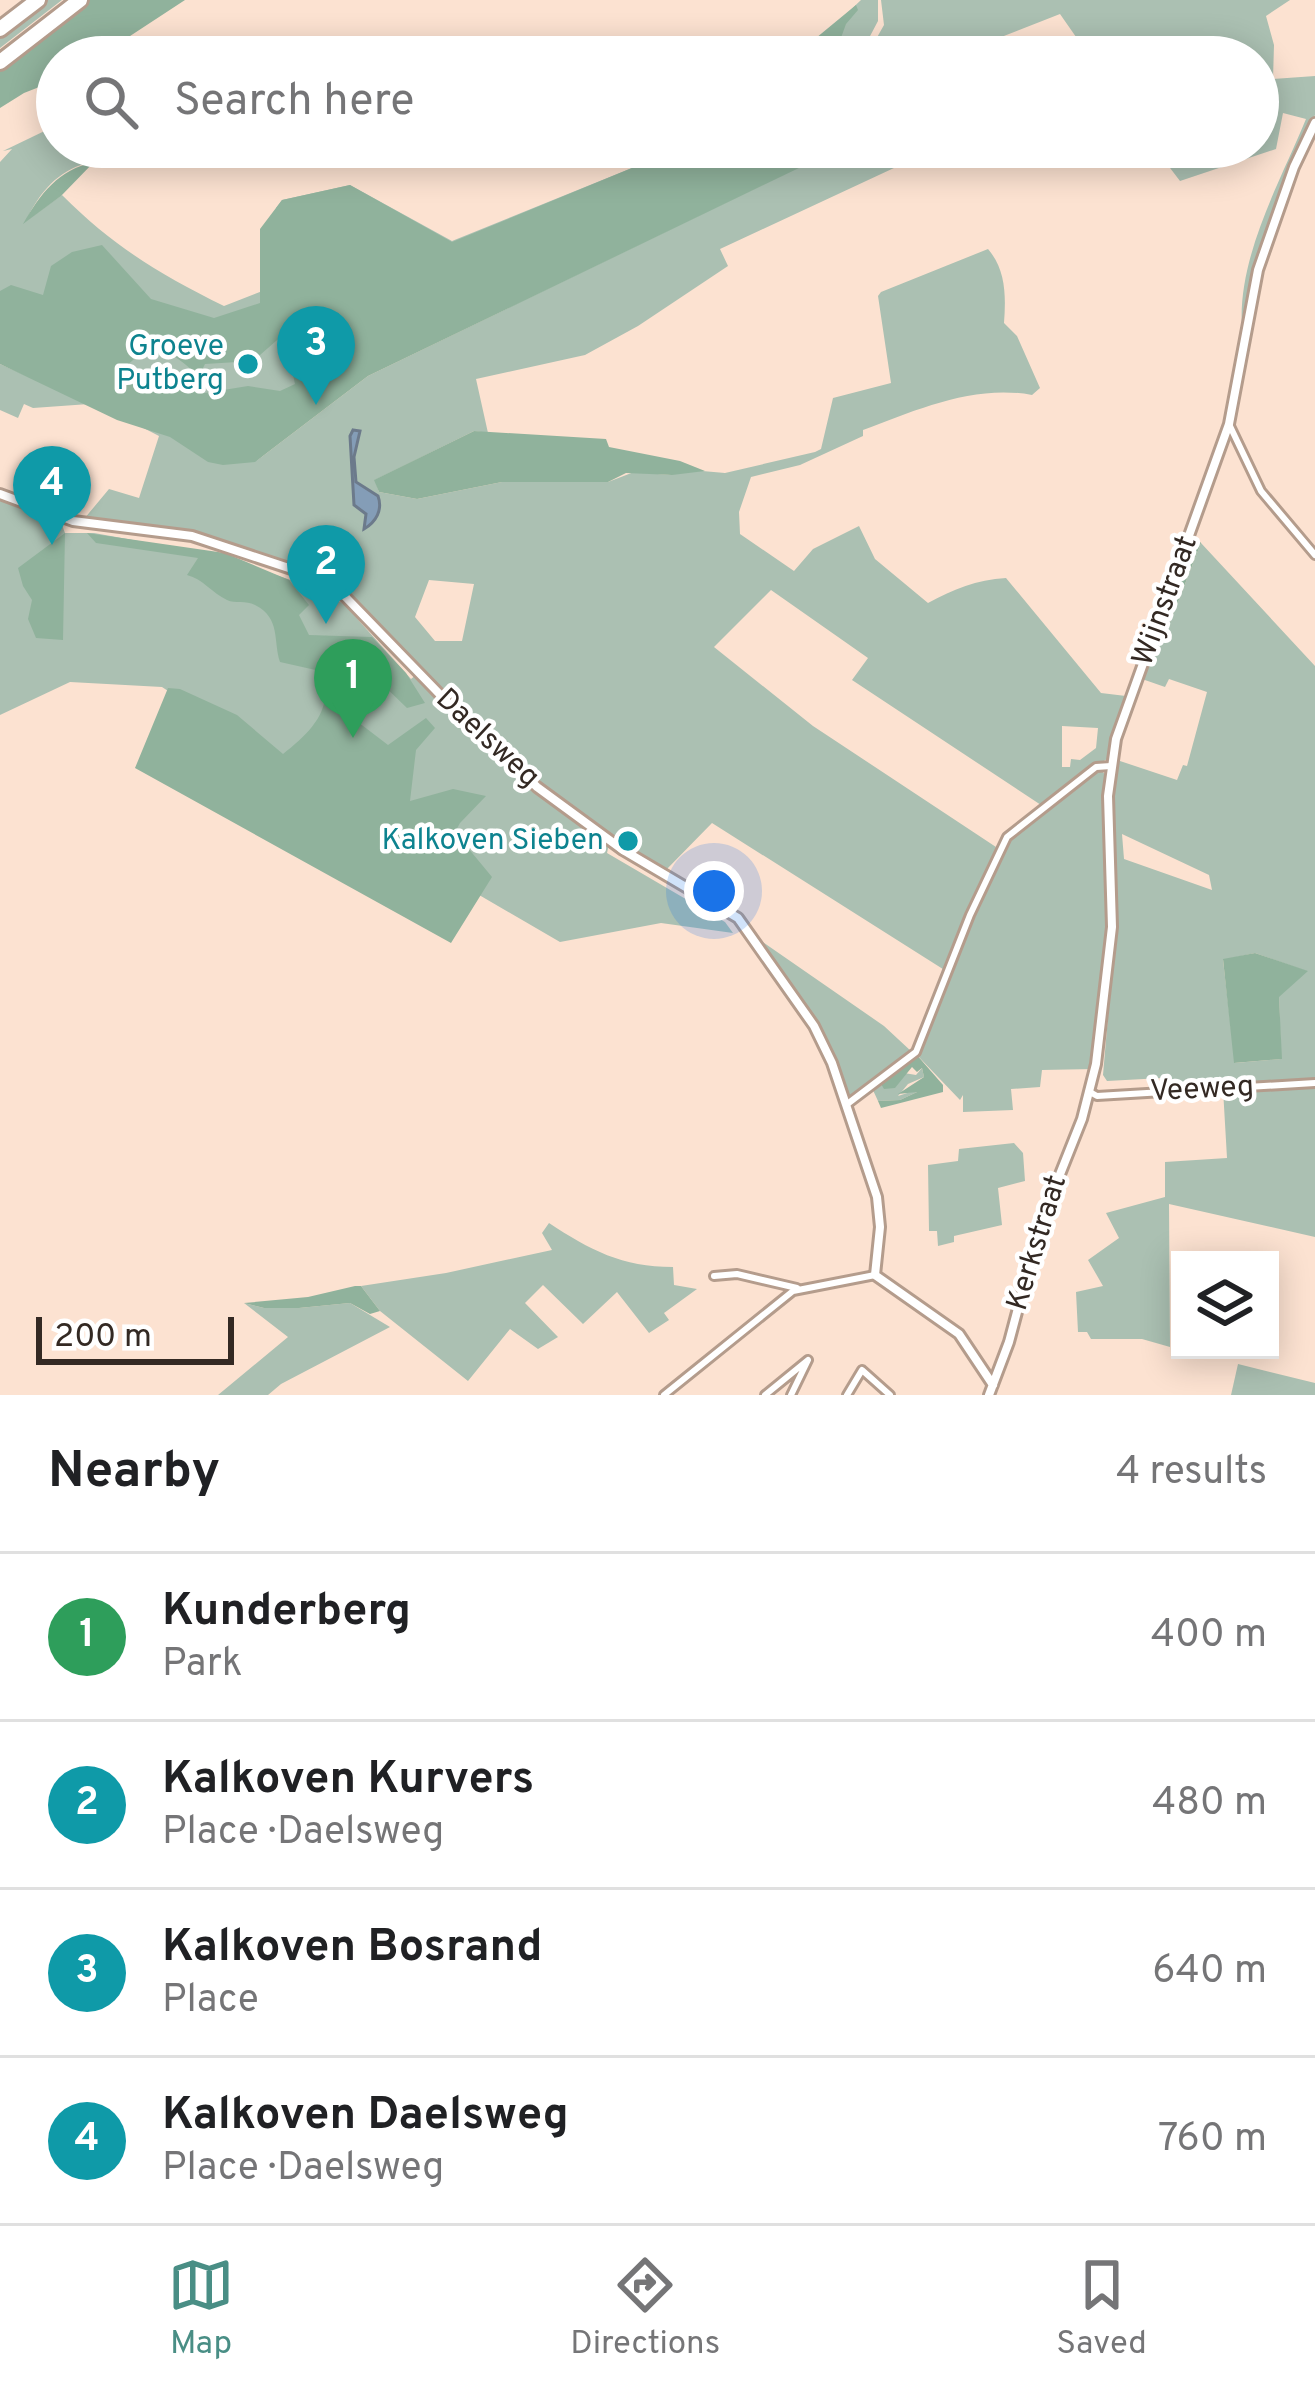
<!DOCTYPE html>
<html lang="en">
<head>
<meta charset="utf-8">
<style>
  :root { --surface:#fff; --page:#f6f6f6; --text:#202124; --muted:#757577; --line:#e0e0e0; --accent:#498e85 }
  body { margin:0; font-family:Overpass,sans-serif; background:var(--page); color:var(--text) }
  .controls { position:absolute; right:36px; bottom:36px; display:grid; overflow:hidden; border-radius:0px; box-shadow:0 6px 30px #0003 }
  .controls button { width:108px; height:108px; display:grid; place-items:center; padding:0; border:0; border-bottom:3px solid var(--line); background:var(--surface); color:var(--text); font:60px sans-serif }
  .scale { position:absolute; left:36px; bottom:30px; width:198px; box-sizing:border-box; padding-left:12px; border:6px solid #332923; border-top:0; font-size:33px; line-height:42px; white-space:nowrap; color:#332923; -webkit-text-stroke:9px #fff; paint-order:stroke }
  .you { position:absolute; left:714px; top:891px; width:42px; height:42px; margin:-30px; border:9px solid #fff; border-radius:50%; background:#1a73e8; box-shadow:0 0 0 18px #1a73e833 }
  .badge { display:grid; place-items:center; width:78px; height:78px; border-radius:50%; background:var(--accent); color:#fff; font-size:39px; font-weight:700 }
  .pin { position:absolute; translate:-50% -99px; filter:drop-shadow(0 3px 6px #0008) }
  .pin::after { content:''; position:absolute; top:63px; width:42px; height:36px; background:inherit; clip-path:polygon(0 0,100% 0,50% 100%) }
  .list { margin:0; padding:0; list-style:none }
  h2 { display:flex; justify-content:space-between; align-items:center; height:156px; margin:0; padding:0 48px; font-size:51px }
  h2 small { font-size:39px; font-weight:400; color:var(--muted) }
  .list li { display:grid; grid-template-columns:78px 1fr auto; gap:36px; align-items:center; box-sizing:border-box; height:168px; padding:0 48px; border-top:3px solid var(--line) }
  .list b { display:block; font-size:45px; white-space:nowrap }
  .list p { margin:0; font-size:39px; white-space:nowrap; color:var(--muted) }
  .list em { font-size:39px; font-style:normal; color:var(--muted) }
  .icon { flex:none; width:66px; height:66px; fill:none; stroke:currentColor; stroke-width:2; stroke-linecap:round; stroke-linejoin:round }
  .map { position:relative; flex:none; width:1315px; height:1395px; overflow:hidden }
  .search { position:absolute; background:var(--surface); box-shadow:0 6px 30px #0003; left:36px; right:36px; top:36px; height:132px; display:flex; align-items:center; gap:30px; box-sizing:border-box; padding:0 42px; border-radius:66px; color:var(--muted); font-size:45px }
  .sheet { height:828px; background:var(--surface) }
  nav { display:flex; justify-content:space-around; align-items:center; box-sizing:border-box; height:168px; border-top:3px solid var(--line); background:var(--surface); font-size:33px; color:var(--muted) }
  nav a { display:grid; justify-items:center; gap:6px }
  nav .on { color:var(--accent) }
  .map>svg:first-child { display:block }
</style>
</head>
<body>
<div class="map">
<svg width="1315" height="1395" viewBox="0 0 1315 1395">
  <rect width="100%" height="100%" fill="#fce2d1"/>
  <!-- green -->
  <path fill="#abc0b2" fill-rule="evenodd" d="M48,0H62L0,48V37Z
    M861,0H878V21L859,57H793L803,55Z
    M881,0H1290L1266,16L1274,45L1273,79L1315,76V115L1262,245L1243,338C1233,264 1279,185 1306,119L1283,113L1276,149L1180,181L1154,147H1258V57H1090L1060,14L950,57H866L884,25Z
    M57,125V147H117C104,158 96,159 81,165C54,174 37,197 26,221L62,195C113,246 159,274 224,306L283,283L276,208L282,200L350,185L452,241L649,161L653,147H939L720,249L728,266L638,326L585,355L476,379L488,433L474,431L375,480L379,492L417,499L502,482H608L634,472L669,475L691,470L725,473L815,452L821,449L833,398L891,383L878,296L881,292L988,249C1006,270 1006,296 1004,323L1017,336L1040,388L1032,395C974,384 916,410 863,430V436L800,465L751,477L739,512L740,534L794,571L813,549L859,526L875,559L928,603C954,589 976,580 1006,578L1101,693L1126,696L1109,758L1071,780L1041,805L852,680L868,658L771,590L714,647L813,726L996,847L946,971L712,823L665,871L609,844L607,853L725,922L733,933L661,923L560,942L450,878L162,687L70,682L0,715V498L62,525L65,533H94L222,556L325,592L345,605L411,679L416,675L490,748L395,645L373,631L355,612L354,597L342,582L339,552L334,578L197,534L84,519L109,489L139,498L159,436L0,354V162L12,149L3,151ZM801,166L368,376L255,462L360,375ZM357,429L360,433L354,457L356,482L373,492L366,529V514L354,505L350,436ZM429,580L474,584L462,641H435L415,617ZM1062,726L1098,728L1096,748L1080,760L1071,759L1070,767H1062Z
    M0,364L89,404L33,408L24,404L18,418L0,410Z
    M1201,543L1315,666V1082L1198,1089L1162,1078L1107,1081L1103,1075L1117,912L1113,777L1117,760L1177,780L1183,765L1187,766L1207,692L1169,679L1165,687L1142,679L1165,624L1169,625ZM1122,834L1209,875L1212,890L1124,859ZM1255,953L1306,971L1279,996L1281,1059L1235,1063L1223,960Z
    M1098,768L1106,775L1107,917L1094,1069L1042,1070L1040,1087L1011,1089L1013,1110L963,1112V1095L960,1100L916,1054L1007,840Z
    M757,938L884,1026L912,1052L848,1098L821,1031Z
    M922,1068L924,1077L908,1084L898,1096L932,1085L900,1100L878,1101L872,1088L904,1073L916,1075Z
    M1315,1085V1237L1169,1204L1170,1347L1142,1339H1091L1087,1332H1078L1076,1292L1103,1286L1088,1260L1119,1238L1106,1213L1165,1197V1162L1227,1158L1223,1089Z
    M1014,1143L1023,1153L1025,1181L998,1188L1002,1225L954,1236V1242L938,1246L937,1231H929L928,1165L958,1161L959,1149Z
    M549,1223C590,1250 622,1267 673,1267L674,1285L697,1289L664,1313L669,1320L649,1333L617,1292L583,1324L543,1285L525,1303L558,1337L538,1349L510,1329L468,1381L380,1311L361,1286L446,1273L552,1250L542,1233Z
    M244,1303L264,1308H299L350,1303L390,1327L281,1384L268,1395H218L288,1337Z
    M1238,1364L1315,1383V1395H1231Z"/>
  <!-- forest -->
  <path fill="#90b29c" fill-rule="evenodd" d="M89,0H185L98,57H57V80L24,93L0,108V70Z
    M856,5L858,10L846,24L834,57H793Z
    M653,147H796L801,167L368,376L255,462L223,465L208,462L170,437L117,420L0,364V291L11,285L43,295L51,266L72,252L102,245L151,299L214,318L260,303V229L282,200L350,185L452,242L649,161ZM284,334L299,336L307,349L290,361L295,384L280,391L248,386L205,393L175,382H150L122,369C129,365 138,354 146,350C161,344 182,361 192,370V380L196,382L205,364L253,361Z
    M94,162L61,196L23,224C41,193 58,170 94,162Z
    M474,431L606,439L609,447L680,461L705,471L672,475L626,473L608,482H502L417,499L379,492L374,480Z
    M65,533L63,640L36,638L28,619L32,600L23,586L18,568Z
    M87,533L225,553L289,580L309,605L299,615L309,635L372,637L406,673L425,703L407,708L381,683L362,699L342,695L339,701L341,709L388,745L426,718L435,728L416,750L410,801L453,789L486,796L460,823L449,843L468,848L492,877L451,943L135,768L168,688L180,689L237,715L283,754C310,733 337,707 320,671L280,662C273,641 281,618 255,605C246,600 235,604 227,600C212,593 203,579 187,575L198,558L96,543Z
    M1196,537L1201,543L1169,625L1165,624Z
    M1255,953L1308,971L1279,997L1282,1059L1234,1063L1223,959Z
    M916,1054L943,1085V1092L881,1108L878,1101L900,1100L917,1092L898,1094L924,1077L922,1068L917,1072L912,1067L895,1088L884,1089L880,1082Z
    M355,1286H361L380,1311L370,1314L350,1303L299,1308H264L244,1303L308,1297Z"/>
  <!-- water -->
  <path fill="#849db7" stroke="#6c7a8b" stroke-width="3" d="M353,430L360,431L354,457L356,482L378,496C383,510 376,522 364,529L366,514L354,505L350,436Z"/>
  <g fill="none" stroke-linecap="round" stroke-linejoin="round">
    <defs>
      <path id="minor" d="M1229,424L1261,491L1315,555
        M1090,1092L1097,1096L1315,1083
        M846,1105L916,1052L970,915L1007,837L1096,767L1111,766
        M714,1276L737,1274L797,1288
        M664,1395L793,1291L875,1275
        M765,1395L808,1360L791,1395
        M847,1395L862,1370L890,1395"/>
      <path id="tertiary" d="M0,494L73,521L192,536L331,582L453,708L537,787L623,850L738,918L814,1026L832,1063L877,1197L880,1227L875,1275L959,1334L993,1385
        M989,1395L1009,1342L1041,1222L1082,1119L1096,1064L1112,927L1108,796L1116,739L1229,424L1258,270L1294,167L1315,123"/>
      <path id="motorway" d="M0,29L38,0
        M0,62L80,0"/>
    </defs>
    <!-- minor casing -->
    <use href="#minor" stroke="#b49c8c" stroke-width="12"/>
    <!-- tertiary casing -->
    <use href="#tertiary" stroke="#b49c8c" stroke-width="14"/>
    <!-- motorway casing -->
    <use href="#motorway" stroke="#b49c8c" stroke-width="20"/>
    <!-- minor -->
    <use href="#minor" stroke="#fff" stroke-width="6"/>
    <!-- tertiary -->
    <use href="#tertiary" stroke="#fff" stroke-width="8"/>
    <!-- motorway -->
    <use href="#motorway" stroke="#fff" stroke-width="14"/>
  </g>
  <!-- markers -->
  <g fill="#0f9aa8" stroke="#fff" stroke-width="4.5">
    <circle cx="248" cy="364" r="12"/>
    <circle cx="628" cy="841" r="12"/>
  </g>
  <g text-anchor="middle" dominant-baseline="central" stroke-width="9" stroke-linejoin="round" paint-order="stroke">
    <!-- culture labels -->
    <g font-size="30" fill="#0d838f" stroke="#fff" text-anchor="end">
      <text x="224" y="347">Groeve<tspan x="224" dy="34">Putberg</tspan></text>
      <text x="604" y="841">Kalkoven Sieben</text>
    </g>
    <!-- street labels -->
    <g font-size="30" fill="#332923" stroke="#fff">
      <text transform="translate(1166 601) rotate(-70)">Wijnstraat</text>
      <text transform="translate(487 739) rotate(43)">Daelsweg</text>
      <text transform="translate(1202 1090) rotate(-3)">Veeweg</text>
      <text transform="translate(1038 1243) rotate(-73)">Kerkstraat</text>
    </g>
  </g>
</svg>
<div class="controls">
<button><svg class="icon" aria-label="layers" viewBox="0 0 24 24"><path d="M12 4l9 5-9 5-9-5zM3 14l9 5 9-5"/></svg></button>
</div>
<div class="scale">200 m</div>
<div class="you"></div>
<div class="pin badge" style="left:353px;top:738px;background:#2e9e5b">1</div>
<div class="pin badge" style="left:326px;top:624px;background:#0f9aa8">2</div>
<div class="pin badge" style="left:316px;top:405px;background:#0f9aa8">3</div>
<div class="pin badge" style="left:52px;top:545px;background:#0f9aa8">4</div>
<div class="search"><svg class="icon" aria-label="search" viewBox="0 0 24 24"><circle cx="10" cy="10" r="6"/><path d="M15 15l6 6"/></svg>Search here</div>
</div>
<section class="sheet">
<h2>Nearby<small>4 results</small></h2>
<ul class="list">
<li><span class="badge" style="background:#2e9e5b">1</span><div><b>Kunderberg</b><p>Park</p></div><em>400 m</em></li>
<li><span class="badge" style="background:#0f9aa8">2</span><div><b>Kalkoven Kurvers</b><p>Place · Daelsweg</p></div><em>480 m</em></li>
<li><span class="badge" style="background:#0f9aa8">3</span><div><b>Kalkoven Bosrand</b><p>Place</p></div><em>640 m</em></li>
<li><span class="badge" style="background:#0f9aa8">4</span><div><b>Kalkoven Daelsweg</b><p>Place · Daelsweg</p></div><em>760 m</em></li>
</ul>
</section>
<nav>
<a class="on"><svg class="icon" aria-label="map" viewBox="0 0 24 24"><path d="M3 6l6-2 6 2 6-2v14l-6 2-6-2-6 2zM9 4v14M15 6v14"/></svg>Map</a>
<a><svg class="icon" aria-label="directions" viewBox="0 0 24 24"><path d="M12 3l9 9-9 9-9-9zM9 14v-3h6M13 9l2 2-2 2"/></svg>Directions</a>
<a><svg class="icon" aria-label="saved" viewBox="0 0 24 24"><path d="M7 4h10v16l-5-4-5 4z"/></svg>Saved</a>
</nav>
</body>
</html>
